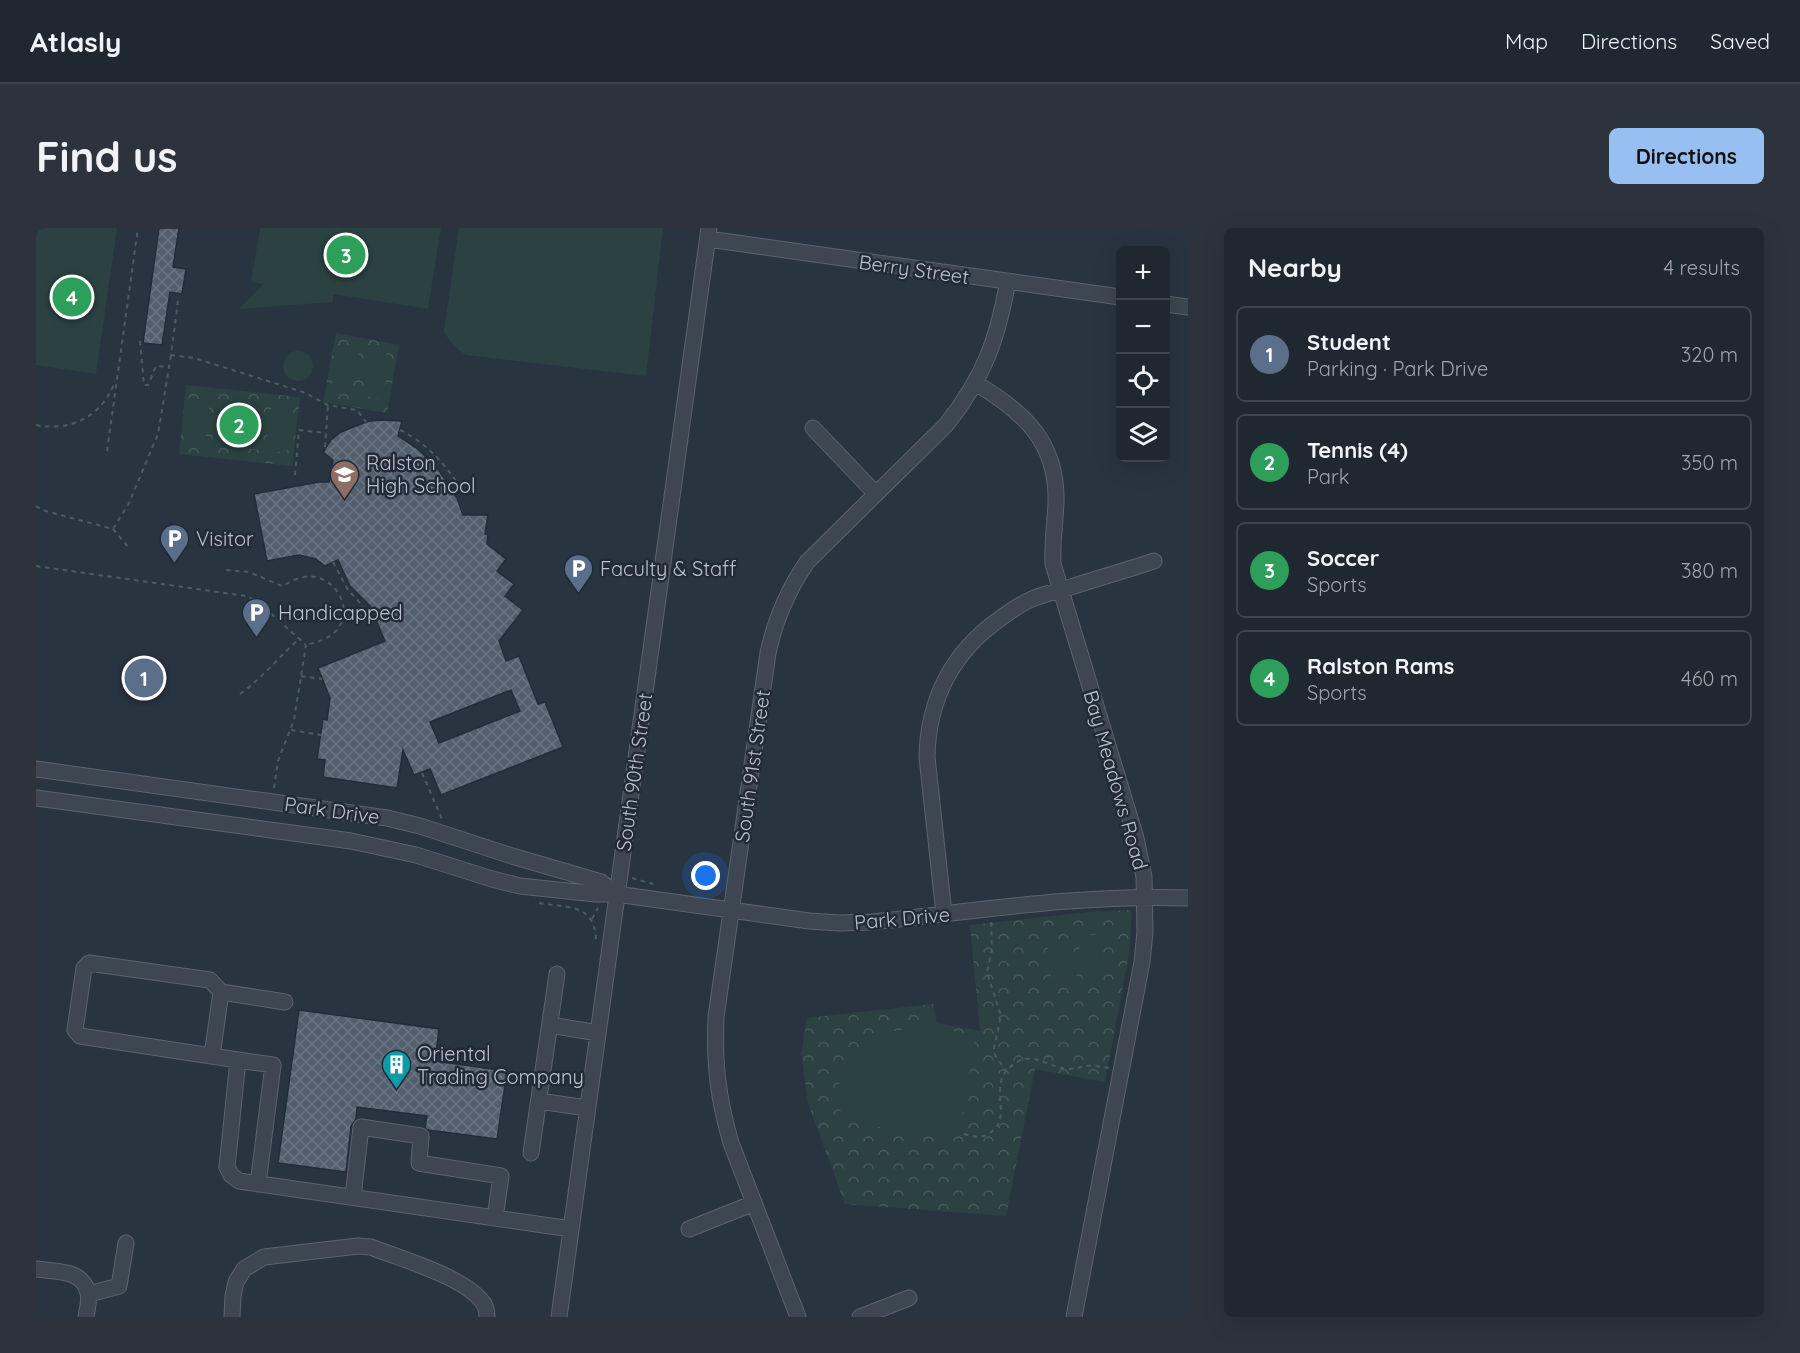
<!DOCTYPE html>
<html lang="en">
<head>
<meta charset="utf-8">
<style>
  :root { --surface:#1f2731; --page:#2c333d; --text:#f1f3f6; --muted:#a1a5ab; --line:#3c444d; --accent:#98bff2 }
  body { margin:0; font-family:Quicksand,sans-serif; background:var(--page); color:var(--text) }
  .controls { position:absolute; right:18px; top:18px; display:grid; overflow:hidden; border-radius:9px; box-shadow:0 6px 24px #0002 }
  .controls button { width:54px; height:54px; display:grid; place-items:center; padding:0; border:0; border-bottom:2px solid var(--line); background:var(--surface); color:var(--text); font:30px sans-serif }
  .you { position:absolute; left:670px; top:648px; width:21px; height:21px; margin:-15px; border:4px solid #fff; border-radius:50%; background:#1a73e8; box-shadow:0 0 0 9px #1a73e833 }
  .badge { display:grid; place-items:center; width:39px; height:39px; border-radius:50%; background:var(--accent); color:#fff; font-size:20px; font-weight:700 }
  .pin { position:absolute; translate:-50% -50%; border:3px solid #fff; box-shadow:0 2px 6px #0006 }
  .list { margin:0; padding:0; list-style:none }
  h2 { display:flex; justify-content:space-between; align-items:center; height:78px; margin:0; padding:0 24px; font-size:26px }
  h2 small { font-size:20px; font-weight:400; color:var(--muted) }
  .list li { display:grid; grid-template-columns:39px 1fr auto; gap:18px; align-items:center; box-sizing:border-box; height:96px; margin:0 12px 12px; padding:0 12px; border:2px solid var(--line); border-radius:9px }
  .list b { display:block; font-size:22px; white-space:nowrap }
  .list p { margin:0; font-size:20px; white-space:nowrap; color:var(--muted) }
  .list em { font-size:20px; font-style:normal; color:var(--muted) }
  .icon { flex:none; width:33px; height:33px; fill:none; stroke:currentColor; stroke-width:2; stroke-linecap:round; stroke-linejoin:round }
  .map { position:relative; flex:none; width:1152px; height:1089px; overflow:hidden; border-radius:9px }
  header { display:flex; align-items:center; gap:36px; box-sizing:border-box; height:84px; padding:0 30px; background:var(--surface); border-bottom:2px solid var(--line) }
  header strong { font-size:28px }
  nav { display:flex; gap:33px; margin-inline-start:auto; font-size:21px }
  .intro { display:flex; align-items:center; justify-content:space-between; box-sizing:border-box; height:144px; padding:0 36px }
  h1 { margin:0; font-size:42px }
  .button { padding:15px 27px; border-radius:9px; background:var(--accent); color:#111; font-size:21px; font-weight:700 }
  main { display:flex; gap:36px; padding:0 36px }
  aside { flex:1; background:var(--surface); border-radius:9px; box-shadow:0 6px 24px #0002 }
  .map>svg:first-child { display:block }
</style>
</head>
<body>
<header>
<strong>Atlasly</strong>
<nav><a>Map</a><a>Directions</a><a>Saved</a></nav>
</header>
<div class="intro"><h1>Find us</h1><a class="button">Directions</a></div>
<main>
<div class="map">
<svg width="1152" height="1089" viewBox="0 0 1152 1089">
  <defs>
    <pattern id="forest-crowns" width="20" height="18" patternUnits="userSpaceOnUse" patternTransform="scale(1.5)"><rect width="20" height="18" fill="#2b4142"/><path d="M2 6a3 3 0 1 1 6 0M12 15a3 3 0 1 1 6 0" fill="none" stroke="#485b5c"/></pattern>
    <pattern id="building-cross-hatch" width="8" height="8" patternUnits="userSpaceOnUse" patternTransform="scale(1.5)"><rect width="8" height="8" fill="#545f6e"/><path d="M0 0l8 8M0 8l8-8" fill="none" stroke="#6a7481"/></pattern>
  </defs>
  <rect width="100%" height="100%" fill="#293441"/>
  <!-- forest -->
  <path fill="url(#forest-crowns)" d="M300,105L363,117L351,185L287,174Z
    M150,157L264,169L256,238L143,226Z
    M1096,682L1093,726L1069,854L999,841L970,988L809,976L772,875L765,826L771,790L897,776L901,795L944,803L934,697L1053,684Z"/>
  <!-- pitch -->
  <path fill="#2b4142" d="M0,0H81L60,146L0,137Z
    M224,0H405L392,81L297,66V74L203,81L227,56L215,54Z
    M423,0H627L610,148L430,127C420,120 413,114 408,103Z
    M304,118L324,122L315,165L295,162Z
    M247 138a15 15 0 1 1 30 0a15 15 0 1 1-30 0Z
    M334,124L354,127L346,171L326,167Z
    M153,170L174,172L169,216L149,214Z
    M181,173L201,175L196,219L176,217Z
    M208,176L228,178L224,222L203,220Z
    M235,178L256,180L251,225L230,222Z
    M1062,706L1067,751L1047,753L1042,709Z
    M1036,710L1041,753L1016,756L1011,713Z
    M893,799L940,807L923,905L911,911L805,892L803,850L832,806Z"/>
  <!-- building -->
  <path fill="url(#building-cross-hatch)" stroke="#232d38" stroke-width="1.5" fill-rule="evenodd" d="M123,0H143L137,39L150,41L146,66L134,64L126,117L107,115Z
    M342,192L366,193L362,208L382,221L402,241L421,270L427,287H452L449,306L452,307L451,316L470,331L461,343L478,356L469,368L487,382L463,413L470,433L483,428L502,476L509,474L527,519L405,567L394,541L378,547L367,522L361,560L287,549L289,532L281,531L287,491L291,492L294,470L282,440L349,413L334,378L314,358L302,332L289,338L280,331L263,327L231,333L218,266L283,254H293L297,232L287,224L295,212L305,204L330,194ZM475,462L484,483L403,515L394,494Z
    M263,782L403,801L399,833L471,843L461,911L392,902L389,900L391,888L321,879L320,891L315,898L310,944L242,935Z"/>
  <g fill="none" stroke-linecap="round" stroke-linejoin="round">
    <defs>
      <path id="minor" d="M672,11L1084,69
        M1130,76L1152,79
        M939,155C987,183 1022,214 1020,275C1019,296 1016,315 1017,336L1100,610L1108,649L1109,704L1106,734L1038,1089
        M777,200L840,266
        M0,541L351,590L384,598L476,628L565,654L580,666
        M0,570L315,613L380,627L456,651L484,658L560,666H580L773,693L804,695L836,694C941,683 1046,666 1152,670
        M908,686L891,529C892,471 917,423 965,390C975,383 984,376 996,371C1008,366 1022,363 1035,359C1063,350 1091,342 1118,333
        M249,774L185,764L174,752L53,735L48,740L39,802L44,808L202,832L191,939L195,947L203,953L535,1001
        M514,797L562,805
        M176,828L185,764
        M202,832L237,837L222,956
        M503,873L551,880
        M495,925L521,746
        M317,969L325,899L385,908L383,935L465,948L459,990
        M653,1001L718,975
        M0,1041C19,1044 47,1041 52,1065C54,1072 51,1082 50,1089
        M53,1066L83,1058L90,1015
        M196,1089L197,1068L200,1054L208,1041L228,1029L322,1018L335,1019C365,1031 425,1048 445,1072C449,1076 451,1083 451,1089
        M523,1089L673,0
        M762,1089L695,915C682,870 678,836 680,789L732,425C739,392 752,362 771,334L910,197C948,149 961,113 972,53
        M824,1089L873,1070"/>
    </defs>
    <!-- minor casing -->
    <use href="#minor" stroke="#5b646e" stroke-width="17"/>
    <!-- path -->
    <path stroke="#495d5f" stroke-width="2" stroke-dasharray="4.5 4.5" stroke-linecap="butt" d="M142,73L135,127L158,130L267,164L292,177L321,182L330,194
      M104,113L108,157H112L120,138L133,139
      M0,197C35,204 67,188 79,153
      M364,202C392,216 409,236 426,262
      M289,219L292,177
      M71,223L102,0
      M259,247L263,202L290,205
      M0,278L6,282L77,301L93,275L122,206L135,127
      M77,301L93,320
      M297,334L312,362L327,378L325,392
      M0,338L210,368L221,373L270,417
      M190,342L213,344L246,358C253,355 260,350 268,349C295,344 318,376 303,399C296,410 282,414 270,417
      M307,390L341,394
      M265,448L286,451
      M204,466C226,450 243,429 263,411
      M255,502L285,507
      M386,545L406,591
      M238,560L242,533L258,492L270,417
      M596,650L617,656
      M503,675C531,680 559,675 560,712
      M556,691L562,680
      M955,694L956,720L951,744L965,788L958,820L959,827L970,843
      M928,906C938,909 945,911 954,905C977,890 953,859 972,841C995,819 1008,839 1032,841C1039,841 1044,839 1050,838C1058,837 1066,839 1073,840"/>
    <!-- minor -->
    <use href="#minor" stroke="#3d4651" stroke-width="15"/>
  </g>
  <!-- icons -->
  <defs>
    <symbol id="school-pin" viewBox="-11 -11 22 30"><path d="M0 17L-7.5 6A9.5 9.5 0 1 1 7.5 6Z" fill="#8d6e63" stroke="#212b37"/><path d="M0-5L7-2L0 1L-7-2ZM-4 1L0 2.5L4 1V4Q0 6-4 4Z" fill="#fff"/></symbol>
    <symbol id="parking-pin" viewBox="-11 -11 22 30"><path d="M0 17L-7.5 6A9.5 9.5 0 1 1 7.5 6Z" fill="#5c6f8a" stroke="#212b37"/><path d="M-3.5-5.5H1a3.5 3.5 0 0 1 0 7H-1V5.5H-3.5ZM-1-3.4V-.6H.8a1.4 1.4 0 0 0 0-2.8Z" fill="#fff"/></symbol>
    <symbol id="building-pin" viewBox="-11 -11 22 30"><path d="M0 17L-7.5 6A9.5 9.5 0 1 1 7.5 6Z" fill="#0f9aa8" stroke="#212b37"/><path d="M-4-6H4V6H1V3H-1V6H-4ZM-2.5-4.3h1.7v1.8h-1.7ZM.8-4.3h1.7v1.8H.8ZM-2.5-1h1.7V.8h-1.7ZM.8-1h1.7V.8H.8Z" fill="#fff"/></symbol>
  </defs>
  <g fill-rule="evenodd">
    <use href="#school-pin" x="292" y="230" width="33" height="45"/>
    <use href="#parking-pin" x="122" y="294" width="33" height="45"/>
    <use href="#parking-pin" x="526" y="324" width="33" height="45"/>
    <use href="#parking-pin" x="204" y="368" width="33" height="45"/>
    <use href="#building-pin" x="344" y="820" width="33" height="45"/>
  </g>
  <g text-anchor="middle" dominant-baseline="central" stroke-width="5" stroke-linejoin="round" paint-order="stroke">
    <!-- street labels -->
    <g font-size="20" fill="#bac1cb" stroke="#212b37">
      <text transform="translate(878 41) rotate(8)">Berry Street</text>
      <text transform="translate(716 538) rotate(-82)">South 91st Street</text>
      <text transform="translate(598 544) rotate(-82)">South 90th Street</text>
      <text transform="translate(1080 552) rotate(74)">Bay Meadows Road</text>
      <text transform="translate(296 582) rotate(8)">Park Drive</text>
      <text transform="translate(866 690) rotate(-5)">Park Drive</text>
    </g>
    <!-- poi labels -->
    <g font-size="20" fill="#bac1cb" stroke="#212b37" text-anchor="start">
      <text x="330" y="234">Ralston<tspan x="330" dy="23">High School</tspan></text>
      <text x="160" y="310">Visitor</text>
      <text x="564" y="340">Faculty &amp; Staff</text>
      <text x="242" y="384">Handicapped</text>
      <text x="381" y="825">Oriental<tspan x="381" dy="23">Trading Company</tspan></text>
    </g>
  </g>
</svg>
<div class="controls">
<button>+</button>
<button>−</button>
<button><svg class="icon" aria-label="locate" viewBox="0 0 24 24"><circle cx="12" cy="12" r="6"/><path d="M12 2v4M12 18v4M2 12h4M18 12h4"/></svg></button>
<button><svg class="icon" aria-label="layers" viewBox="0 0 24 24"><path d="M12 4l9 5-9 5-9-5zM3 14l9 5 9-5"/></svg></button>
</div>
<div class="you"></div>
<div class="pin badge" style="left:108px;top:450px;background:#5c6f8a">1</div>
<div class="pin badge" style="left:203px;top:197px;background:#2e9e5b">2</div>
<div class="pin badge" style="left:310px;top:27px;background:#2e9e5b">3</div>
<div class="pin badge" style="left:36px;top:69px;background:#2e9e5b">4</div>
</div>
<aside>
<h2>Nearby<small>4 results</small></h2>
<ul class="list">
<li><span class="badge" style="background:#5c6f8a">1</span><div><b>Student</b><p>Parking · Park Drive</p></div><em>320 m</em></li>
<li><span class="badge" style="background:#2e9e5b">2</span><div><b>Tennis (4)</b><p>Park</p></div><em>350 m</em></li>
<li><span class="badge" style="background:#2e9e5b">3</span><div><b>Soccer</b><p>Sports</p></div><em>380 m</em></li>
<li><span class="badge" style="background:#2e9e5b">4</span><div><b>Ralston Rams</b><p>Sports</p></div><em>460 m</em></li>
</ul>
</aside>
</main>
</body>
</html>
